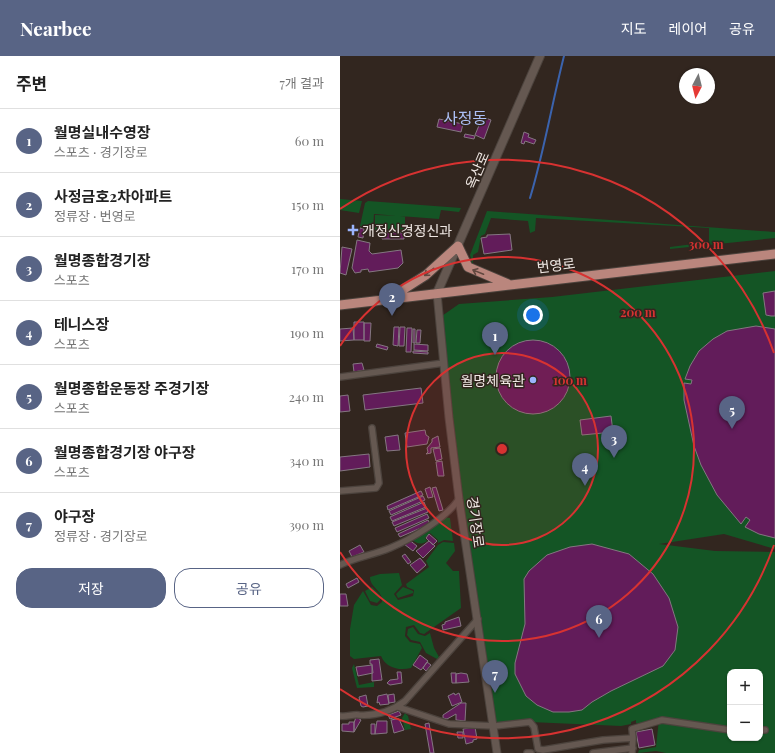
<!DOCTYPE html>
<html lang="ko">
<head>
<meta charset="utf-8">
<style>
  :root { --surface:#fff; --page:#f6f6f6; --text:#222; --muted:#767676; --line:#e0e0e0; --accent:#586485 }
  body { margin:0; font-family:"Playfair Display","Noto Sans KR",serif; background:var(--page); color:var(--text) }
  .controls { position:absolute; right:12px; bottom:12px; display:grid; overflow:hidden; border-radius:8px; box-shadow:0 1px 3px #0004 }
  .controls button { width:36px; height:36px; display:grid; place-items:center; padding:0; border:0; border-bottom:1px solid var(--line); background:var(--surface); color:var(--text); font:20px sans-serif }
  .compass { position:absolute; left:339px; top:12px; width:36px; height:36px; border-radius:50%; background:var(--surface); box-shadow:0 1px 3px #0004; rotate:187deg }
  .you { position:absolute; left:193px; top:259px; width:14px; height:14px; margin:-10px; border:3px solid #fff; border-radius:50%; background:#1a73e8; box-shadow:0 0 0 6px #1a73e833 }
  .badge { display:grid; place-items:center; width:26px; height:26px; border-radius:50%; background:var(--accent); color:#fff; font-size:13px; font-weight:700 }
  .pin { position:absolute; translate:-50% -33px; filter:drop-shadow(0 1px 2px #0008) }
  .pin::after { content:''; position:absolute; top:21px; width:14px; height:12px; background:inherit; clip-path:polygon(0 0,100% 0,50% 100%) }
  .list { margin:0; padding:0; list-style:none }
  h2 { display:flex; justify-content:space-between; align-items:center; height:52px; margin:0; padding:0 16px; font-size:17px }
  h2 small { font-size:13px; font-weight:400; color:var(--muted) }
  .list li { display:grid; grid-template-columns:26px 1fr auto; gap:12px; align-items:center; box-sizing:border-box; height:64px; padding:0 16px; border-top:1px solid var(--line) }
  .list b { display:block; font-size:15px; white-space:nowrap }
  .list p { margin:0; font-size:13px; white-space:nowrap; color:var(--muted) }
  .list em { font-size:13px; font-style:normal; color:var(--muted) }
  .actions { display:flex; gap:8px; padding:12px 16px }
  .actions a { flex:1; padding:9px 0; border:1px solid var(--accent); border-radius:16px; text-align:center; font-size:14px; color:var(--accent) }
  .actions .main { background:var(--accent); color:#fff }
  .map { position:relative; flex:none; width:435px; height:697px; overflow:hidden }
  header { display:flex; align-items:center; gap:24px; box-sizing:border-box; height:56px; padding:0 20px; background:var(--accent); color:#fff }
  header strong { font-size:19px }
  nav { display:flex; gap:22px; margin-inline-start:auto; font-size:14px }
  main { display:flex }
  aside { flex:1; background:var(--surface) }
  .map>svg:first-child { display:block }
</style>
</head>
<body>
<header>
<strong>Nearbee</strong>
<nav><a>지도</a><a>레이어</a><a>공유</a></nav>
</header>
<main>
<aside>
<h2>주변<small>7개 결과</small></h2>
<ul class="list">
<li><span class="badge">1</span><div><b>월명실내수영장</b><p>스포츠 · 경기장로</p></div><em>60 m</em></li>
<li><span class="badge">2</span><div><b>사정금호2차아파트</b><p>정류장 · 번영로</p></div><em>150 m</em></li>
<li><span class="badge">3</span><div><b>월명종합경기장</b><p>스포츠</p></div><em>170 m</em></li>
<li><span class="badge">4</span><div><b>테니스장</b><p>스포츠</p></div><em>190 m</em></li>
<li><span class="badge">5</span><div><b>월명종합운동장 주경기장</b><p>스포츠</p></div><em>240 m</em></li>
<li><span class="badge">6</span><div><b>월명종합경기장 야구장</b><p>스포츠</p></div><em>340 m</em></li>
<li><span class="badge">7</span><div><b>야구장</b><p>정류장 · 경기장로</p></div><em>390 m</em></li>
</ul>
<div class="actions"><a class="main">저장</a><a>공유</a></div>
</aside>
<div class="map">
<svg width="435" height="697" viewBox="0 0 435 697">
  <rect width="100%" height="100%" fill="#32261f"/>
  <!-- green -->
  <path fill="#145525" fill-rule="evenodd" d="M0,143L22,145L19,157L0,154Z
    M28,145L121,152L119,156L101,154L99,163L34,158L33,173L20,170L25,147Z
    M147,155L435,176V182L330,193V191L369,186V172L196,162L195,175L190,177L188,165L151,162L145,178L141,180L138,196L133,199V209L130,199Z
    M35,159L65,160V176L35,175Z
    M435,215V493L384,478L319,488L375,495L435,496V697H326L316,695L298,697L299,694L316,691L319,663L302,668L296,667V664L291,666V668L281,670L190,666L155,670L138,563L99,262L119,248L212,241ZM390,616H420V682H390Z
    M104,461L110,462L113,485L104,484L98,487V484L90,477L85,482L87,485C80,490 77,487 70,483L88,475Z
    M103,486L114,487L115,495L106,507L113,515H119L121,552L84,578L80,577L74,569L66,571L65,580L70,586L80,588L82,592L71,612C59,615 46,612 41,600L14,603L10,600V573L14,549L23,535L31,549L37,550L42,546C43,534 30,532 30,521L40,518L59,517L62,529L54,538L58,544L73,540L74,534L67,531L66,528L89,511L86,505L98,489Z
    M32,531L40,539V544L37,547L30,545L25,535Z
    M63,531L73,535V537L58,542L56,538Z
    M73,571L78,578L85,580L90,577L94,592L99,601L97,603L86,597L80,586L71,584L67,579L68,573Z
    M14,608L19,629L34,626V631L17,632L12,612Z
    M65,657L68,660L71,673L65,674L62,662Z"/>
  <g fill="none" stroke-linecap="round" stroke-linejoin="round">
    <!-- stream -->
    <path stroke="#3b63ad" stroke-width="2" d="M190,142C204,96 212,47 224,0"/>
  </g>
  <!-- building -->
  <path fill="#621c5a" stroke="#847781" d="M143,61L151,64L144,83L135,79L140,67L137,66L139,62L143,63Z
    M99,63L123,68L121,76L97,71Z
    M184,76L189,78L188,81L196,84L194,88L185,85L184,88L181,87Z
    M125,78L135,80L134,83L124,81Z
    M20,172L24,173L23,182L18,181Z
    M43,176L64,177V183H42Z
    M170,178L172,194L144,198L141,182L147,181V179Z
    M17,184L30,187L29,195L32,198L61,194L63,207L58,212L29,216L28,213L21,214V216L15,217L12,212Z
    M2,191L12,193L6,219L0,217Z
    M435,235V260H431L426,259L423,237Z
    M14,266H24V284H14Z
    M24,267H31L30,285H24Z
    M416,270L435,273V482L419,478L405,471L410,464L406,461L401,468L377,439L361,409L354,390L344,344V327L351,328L352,324L345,323L350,310L359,295L373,283L387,275Z
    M54,271H59L58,290L53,289Z
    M60,271H65L64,290H59Z
    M13,272L14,284L0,285V273Z
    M67,272H72L71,296H66Z
    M73,273H75V287H73Z
    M77,274H81L80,287H76Z
    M156 321a37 37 0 1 1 74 0a37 37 0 1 1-74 0Z
    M37,288L48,291L47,294L36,291Z
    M74,288L88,289V295L74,294Z
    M73,295L88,296V298L73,297Z
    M22,307L24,314L14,316L13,308Z
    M81,332L83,347L25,354L23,339Z
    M8,339L10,355L0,356V340Z
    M271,360L273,376L242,379L240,364Z
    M85,374L86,379L89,381L87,388L67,391L65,377Z
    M58,379L60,394L47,395L45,381Z
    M98,380L100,391L91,392V397L86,398L88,396L87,392L92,386V383Z
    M100,392L102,403L96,405L93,393Z
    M29,398L30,411L0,415V401Z
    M102,405L104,420H98L96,406Z
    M90,431L93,441L88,442L85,433Z
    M96,431L103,454L99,455L92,432Z
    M81,435L83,439L48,454L47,450Z
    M83,440L85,444L51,459L49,455Z
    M84,446L86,451L52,465L50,461Z
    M87,452L88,456L54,470L52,466Z
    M87,458L89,462L57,476L55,472Z
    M88,464L90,468L60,481L58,478Z
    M89,478L97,485L93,489L86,482Z
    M68,483L77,490L73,495L64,488Z
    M89,485L95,490L83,502L76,495Z
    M252,488L289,498L313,518L329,542L338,571L335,594L323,610L271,635L252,646L242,654L229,656H213L197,649L186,640L175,618V607L185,568L184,523L189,515L207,499L230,491Z
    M20,489L24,496L12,501L9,495Z
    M65,498L71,506L68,508L62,500Z
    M80,502L86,509L77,517L70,509Z
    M17,522L19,526L8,532L6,528Z
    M0,538H6L8,550H0Z
    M119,561L121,570L103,574L102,569L105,568V566Z
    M80,599L88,605L81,614L73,609Z
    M39,603L42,624L32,625V608H30V604Z
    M87,606L91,609L86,615L83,612Z
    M32,609L33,617L18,620L16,611Z
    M57,616H61L62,627L50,629L47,627L50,624L58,623Z
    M111,617H116V627H112Z
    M121,617L127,618L129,626L116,627V618Z
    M114,637L115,639L119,637L122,646L112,650L108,640Z
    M47,638L49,648L40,649L39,646L37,647L38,640Z
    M54,638L55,646L49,647L48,639Z
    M26,639L28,650L23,651L21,650L19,641Z
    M121,647H126L125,665L116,664V658L107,663L103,662V659Z
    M59,655L61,659L50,663L48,659Z
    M16,661L21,664L14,676V667Z
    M56,663H59L64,674L54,677L51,664Z
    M37,665H47V677L35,678Z
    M9,666H14V676L2,675V668H9Z
    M89,667L94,697H90L85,668Z
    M31,668H35V678H31Z
    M135,671L137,683L133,684V686L126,688L123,673Z
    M312,673L315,689L299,692L296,676Z
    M117,676H123V682H118Z"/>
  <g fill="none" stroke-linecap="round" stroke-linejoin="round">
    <defs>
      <path id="minor" d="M0,321L104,307
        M0,435L36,432L39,427L32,372
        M0,509C16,501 33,499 50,492C72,483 106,462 119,443
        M58,651L109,668L155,670L190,666L194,671L198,693L203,694L263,684L293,682L292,673L322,664L390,674
        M0,660C7,661 13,658 19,659C35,660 52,655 65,645L138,563
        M420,674H425
        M187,697H191
        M253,697L293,692
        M292,697L293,682"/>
      <path id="tertiary" d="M97,237L109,362L119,443L157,697"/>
      <path id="secondary" d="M97,237L200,0"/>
      <path id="primary" d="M50,242L86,219L118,190L128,211L168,228
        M0,249L435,198"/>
    </defs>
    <!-- minor casing -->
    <use href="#minor" stroke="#4c433d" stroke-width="8"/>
    <!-- tertiary casing -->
    <use href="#tertiary" stroke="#4c433d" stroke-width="9"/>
    <!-- secondary casing -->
    <use href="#secondary" stroke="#4c433d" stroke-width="10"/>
    <!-- primary casing -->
    <use href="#primary" stroke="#4c433d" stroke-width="11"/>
    <!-- minor -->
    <use href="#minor" stroke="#655851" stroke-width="5.5"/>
    <!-- tertiary -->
    <use href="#tertiary" stroke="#655851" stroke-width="7"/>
    <!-- secondary -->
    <use href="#secondary" stroke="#655851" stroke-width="8"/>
    <!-- primary -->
    <use href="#primary" stroke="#ba867d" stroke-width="9"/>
  </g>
  <!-- one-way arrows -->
  <defs><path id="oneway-shaft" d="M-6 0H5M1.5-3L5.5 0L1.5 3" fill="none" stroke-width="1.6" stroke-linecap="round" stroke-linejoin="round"/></defs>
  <g stroke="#624840">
    <use href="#oneway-shaft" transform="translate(89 216) rotate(142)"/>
    <use href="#oneway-shaft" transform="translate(138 216) rotate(-158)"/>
  </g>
  <!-- distance rings -->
  <circle cx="162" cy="393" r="96" fill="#d73231" fill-opacity=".12"/>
  <g fill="none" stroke="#d73231" stroke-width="2">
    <circle cx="162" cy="393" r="96"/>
    <path d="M0 290A192 192 0 1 1 0 496"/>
    <path d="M434 489A289 289 0 0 1 0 633M0 153A289 289 0 0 1 434 297"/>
  </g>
  <!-- markers -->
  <g fill="#9bb4fd" stroke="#32261f" stroke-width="1.5">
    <path d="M11 168h4v4h4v4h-4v4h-4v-4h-4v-4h4z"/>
    <circle cx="193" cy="324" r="4"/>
  </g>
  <g text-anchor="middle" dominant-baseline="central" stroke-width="3" stroke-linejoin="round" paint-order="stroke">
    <!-- street labels -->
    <g font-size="14" fill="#efe7e3" stroke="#32261f">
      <text transform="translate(137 114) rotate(-67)">옥산로</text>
      <text transform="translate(216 209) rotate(-7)">번영로</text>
      <text transform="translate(136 466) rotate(82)">경기장로</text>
    </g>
    <!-- poi labels -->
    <g font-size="14" fill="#efe7e3" stroke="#32261f" text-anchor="start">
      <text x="22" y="174">개정신경정신과</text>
      <text x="185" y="324" text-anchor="end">월명체육관</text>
    </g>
    <!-- quarter labels -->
    <g font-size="16" fill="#acbff5" stroke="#32261f">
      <text x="125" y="61">사정동</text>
    </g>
  </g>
  <circle cx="162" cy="393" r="6" fill="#d73231" stroke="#32261f" stroke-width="2"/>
  <g font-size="12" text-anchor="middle" font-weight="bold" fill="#d73231" stroke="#32261f" stroke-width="3" stroke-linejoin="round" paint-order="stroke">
    <text x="366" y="193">300 m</text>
    <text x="298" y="261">200 m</text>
    <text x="230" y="329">100 m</text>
  </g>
</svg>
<div class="controls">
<button>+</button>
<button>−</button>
</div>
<svg class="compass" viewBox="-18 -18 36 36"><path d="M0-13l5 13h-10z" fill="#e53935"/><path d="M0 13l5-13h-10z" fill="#767676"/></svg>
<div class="you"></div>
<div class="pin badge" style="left:155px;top:299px">1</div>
<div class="pin badge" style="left:52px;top:260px">2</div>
<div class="pin badge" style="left:274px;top:402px">3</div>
<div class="pin badge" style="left:245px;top:430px">4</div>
<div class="pin badge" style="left:392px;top:373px">5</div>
<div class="pin badge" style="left:259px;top:582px">6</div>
<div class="pin badge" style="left:155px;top:637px">7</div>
</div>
</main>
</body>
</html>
